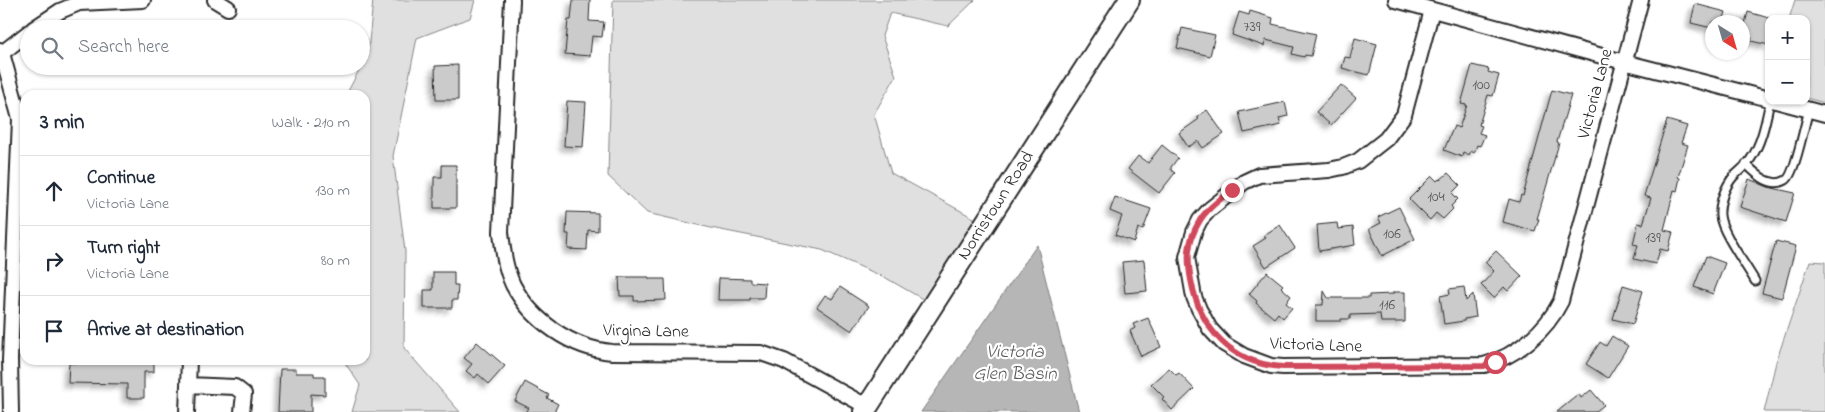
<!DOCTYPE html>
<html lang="en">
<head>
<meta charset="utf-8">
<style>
  :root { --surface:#fff; --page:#f6f6f7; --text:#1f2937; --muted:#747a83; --line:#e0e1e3 }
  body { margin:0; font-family:"Indie Flower",sans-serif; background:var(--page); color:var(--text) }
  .controls { position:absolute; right:15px; top:15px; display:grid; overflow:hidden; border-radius:10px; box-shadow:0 1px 4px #0004 }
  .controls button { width:45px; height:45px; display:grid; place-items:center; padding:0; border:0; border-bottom:1px solid var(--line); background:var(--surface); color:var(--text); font:25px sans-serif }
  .compass { position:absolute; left:1705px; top:15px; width:45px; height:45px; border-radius:50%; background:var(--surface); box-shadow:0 1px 4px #0004; rotate:143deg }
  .stop { position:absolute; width:15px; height:15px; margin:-11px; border:4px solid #d1495b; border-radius:50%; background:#fff }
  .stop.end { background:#d1495b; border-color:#fff; box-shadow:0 1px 5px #0008 }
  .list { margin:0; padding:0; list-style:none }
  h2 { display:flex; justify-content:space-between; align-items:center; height:65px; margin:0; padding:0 20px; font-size:21px }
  h2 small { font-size:16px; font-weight:400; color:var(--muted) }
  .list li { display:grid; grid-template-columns:32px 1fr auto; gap:15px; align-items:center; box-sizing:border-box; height:70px; padding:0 20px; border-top:1px solid var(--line) }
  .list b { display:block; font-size:19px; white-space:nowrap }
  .list p { margin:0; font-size:16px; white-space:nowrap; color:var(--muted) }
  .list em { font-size:16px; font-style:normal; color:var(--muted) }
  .icon { flex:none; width:28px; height:28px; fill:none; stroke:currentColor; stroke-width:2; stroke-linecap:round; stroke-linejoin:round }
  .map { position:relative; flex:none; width:1825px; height:412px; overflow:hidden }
  .search { position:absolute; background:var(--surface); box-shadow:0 1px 4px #0004; left:20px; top:20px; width:350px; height:55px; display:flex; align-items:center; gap:12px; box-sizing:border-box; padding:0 18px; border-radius:28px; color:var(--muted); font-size:19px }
  .panel { position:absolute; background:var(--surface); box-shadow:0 1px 4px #0004; left:20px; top:90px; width:350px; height:275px; border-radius:15px }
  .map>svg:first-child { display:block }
</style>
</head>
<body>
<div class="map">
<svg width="1825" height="412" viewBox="0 0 1825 412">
  <defs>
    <filter id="shadow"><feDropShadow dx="-4.5" dy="4.5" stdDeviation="2.5" flood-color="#0004"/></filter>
  </defs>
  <rect width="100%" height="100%" fill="#fff"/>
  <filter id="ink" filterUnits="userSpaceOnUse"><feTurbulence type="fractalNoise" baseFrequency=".02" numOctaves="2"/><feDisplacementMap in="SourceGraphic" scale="10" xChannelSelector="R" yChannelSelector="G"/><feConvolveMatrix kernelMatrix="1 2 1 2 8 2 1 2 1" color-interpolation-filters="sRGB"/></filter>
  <g filter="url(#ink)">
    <!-- green -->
    <path fill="#e0e0e0" stroke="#868686" d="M373,0H475L470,18L417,38L393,156L405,251L404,348L460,412H352L360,385L343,360H365V95H346L368,53Z
      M613,0H975L948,26L890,13L882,36L896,76L874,114L891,173L985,224L933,305L886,278L822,250L711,228L647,213L608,176Z
      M1795,0H1825V103L1806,98V19H1789Z
      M1810,261L1825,262V412H1764L1776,362Z"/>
    <!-- water -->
    <path fill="#b6b6b6" stroke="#7e7e7e" d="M1037,245L1079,412H921Z"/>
    <!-- building -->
    <path fill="#cbcbcb" stroke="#2b2b2b" filter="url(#shadow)" d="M573,0H590L589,21L604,22L602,37L592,36L590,56L565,54L568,20H571Z
      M1695,4L1726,12L1723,22H1712V28L1691,23Z
      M1250,11L1273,18L1272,24L1316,34L1311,56L1305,55L1304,57L1292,54L1294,47L1266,40L1264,46L1232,35L1239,12L1249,15Z
      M1748,12L1769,18V45L1751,41L1752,38L1742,35Z
      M1182,28L1215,35L1210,56L1177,48Z
      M1355,38L1377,44L1369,75L1342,68L1345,57L1350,58Z
      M458,65V100H436L435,66Z
      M1472,65L1489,69L1488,72L1499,75L1493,96L1488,95L1479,125L1482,126L1479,133L1485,135L1480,146L1477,145L1474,153L1471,151L1469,155L1463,152L1462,157L1444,150L1454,126L1459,128L1467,105L1461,104Z
      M1341,85L1356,98L1331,125L1316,112Z
      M1552,90L1571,95L1557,142L1559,143L1537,219H1539L1535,231L1503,222L1509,199L1519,202L1521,195L1523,196Z
      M567,101L586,102L583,147L564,146Z
      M1285,102L1288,116L1279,118L1281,125L1244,133L1239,112Z
      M1207,110L1224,134L1203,148L1198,141L1188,147L1179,133L1199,119L1197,117Z
      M1667,120L1687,126L1681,143L1688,145L1678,177L1680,178L1677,191L1674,190L1664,230L1673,232L1668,251L1660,249L1656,264L1634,259L1638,245L1633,244L1638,223L1643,224L1651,198L1644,196Z
      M1162,145L1178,158L1171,167V170L1175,173L1159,193L1128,169L1138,156L1148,163Z
      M442,165H456V208H434V177H442Z
      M1448,173L1460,185L1452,193L1458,199L1451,206L1453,209L1443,219L1436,213L1430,220L1409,199L1432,176L1437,181L1439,179L1440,180Z
      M1749,179L1768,187L1795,193L1786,222L1740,207Z
      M1115,197L1151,209L1143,230L1138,228L1134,242L1115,235L1122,216L1110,211Z
      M1399,207L1415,239L1382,256L1369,229L1381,223L1378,217Z
      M567,212L598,213V231L588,230L587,250L568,249L569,234H566Z
      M1337,223L1338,229L1353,227L1355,245L1319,251L1317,225Z
      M1280,225L1295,248L1266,267L1253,246L1266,238L1264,235Z
      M1776,241L1796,246L1782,298L1762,293Z
      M1496,251L1522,276L1508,291L1504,287L1494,298L1481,285L1494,271L1485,262Z
      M1706,256L1725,263L1713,294L1694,287Z
      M1144,260L1147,291L1125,293L1122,262Z
      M433,272H454V285H458L457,300H452V308H424V290H433Z
      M1267,272L1283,285L1281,287L1291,296L1286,303L1292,308L1283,318L1278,313L1274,318L1256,303L1257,301L1249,294Z
      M619,277H649V279H665L666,300L634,301V296H620Z
      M719,278L750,279V282L765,283L764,298H750V300H718Z
      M1623,285L1643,291L1633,324L1613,319Z
      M840,287L869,306L852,331L817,307L825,295L832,299Z
      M1464,287L1466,301L1473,294L1476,317L1464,319V321L1444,324L1440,296L1450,294L1449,289Z
      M1324,291L1328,298H1369V295L1393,294V292H1405V322H1381L1380,314L1350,315V319H1341V321H1316V305H1323Z
      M1148,318L1161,347L1141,356L1130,331L1135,328L1133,324Z
      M1612,336L1628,346L1608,378L1586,364L1600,342L1606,346Z
      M477,342L505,366L489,384L478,374L475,378L466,371L472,364L464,358Z
      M78,360H154V372H144V398H127V384L68,383L69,363H78Z
      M1169,368L1176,375L1179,373L1194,389L1172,410L1162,399L1164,397L1151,384Z
      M280,369H296V373H314V376H325V395L311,394V412H278Z
      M525,382L549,395L547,398L558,404L554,412H526L529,408L515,401Z
      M1591,390L1604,405L1595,412H1557L1579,394L1581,398Z"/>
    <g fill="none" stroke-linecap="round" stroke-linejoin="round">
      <defs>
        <path id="lane" d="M1746,164C1756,174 1771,189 1786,180C1795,175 1805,122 1809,110
          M1755,281C1746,265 1722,233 1720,216C1719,203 1725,186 1734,176C1739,171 1746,166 1750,160C1762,143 1766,120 1770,101"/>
        <path id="street" d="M215,0L228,8
          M512,0L501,232C503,250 505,268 513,285C532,321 571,348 612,352L761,353L784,361L868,407
          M1396,0L1624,62L1769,99
          M1432,10L1404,115L1386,139L1358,161L1343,167L1329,170L1259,175L1244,182L1210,209L1200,220L1194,232L1187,257L1189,269L1194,297L1199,309L1210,329L1224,344L1244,356L1271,366L1283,367L1484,365C1517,356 1546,331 1561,301L1641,0
          M33,29L60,11L79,3L143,0
          M0,50L2,53L20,119L10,360L11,412
          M2,53L29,32
          M1776,101L1825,114
          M188,385L235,387L244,394L242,412
          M187,412L189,360"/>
        <g id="secondary">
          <path id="s1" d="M864,412L1129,0"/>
        </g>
      </defs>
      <!-- lane casing -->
      <use href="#lane" stroke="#2b2b2b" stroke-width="11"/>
      <!-- street casing -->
      <use href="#street" stroke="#2b2b2b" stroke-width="18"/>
      <!-- secondary casing -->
      <use href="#secondary" stroke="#2b2b2b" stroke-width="24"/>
      <!-- lane -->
      <use href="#lane" stroke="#fff" stroke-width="7"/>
      <!-- street -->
      <use href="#street" stroke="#fff" stroke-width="14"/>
      <!-- secondary -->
      <use href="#secondary" stroke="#fff" stroke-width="20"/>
    </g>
  </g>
  <g fill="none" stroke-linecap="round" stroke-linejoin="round" filter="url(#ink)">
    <!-- route -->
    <path stroke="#d1495b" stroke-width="6" d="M1232,190C1221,199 1206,209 1199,222C1187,242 1187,259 1191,280C1200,329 1232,364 1283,367L1484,366L1495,362"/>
  </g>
  <g text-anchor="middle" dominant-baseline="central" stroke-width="4.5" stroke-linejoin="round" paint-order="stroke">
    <!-- number labels -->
    <g font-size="15" fill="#535353">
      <text x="1252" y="27">739</text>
      <text x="1481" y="85">100</text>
      <text x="1436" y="197">104</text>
      <text x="1392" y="234">106</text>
      <text x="1653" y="238">139</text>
      <text x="1387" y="305">116</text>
    </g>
    <!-- street labels -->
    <g font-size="18" fill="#2b2b2b" stroke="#fff">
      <text transform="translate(1596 94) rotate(-75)">Victoria Lane</text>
      <text stroke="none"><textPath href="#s1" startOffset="245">Norristown Road</textPath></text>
      <text transform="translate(646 332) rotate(1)">Virgina Lane</text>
      <text transform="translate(1316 346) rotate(2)">Victoria Lane</text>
    </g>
    <!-- water labels -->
    <g font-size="19" font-style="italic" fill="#5c5c5c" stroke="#fff">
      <text x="1015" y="352">Victoria<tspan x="1015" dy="22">Glen Basin</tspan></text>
    </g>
  </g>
</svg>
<div class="controls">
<button>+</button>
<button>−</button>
</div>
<svg class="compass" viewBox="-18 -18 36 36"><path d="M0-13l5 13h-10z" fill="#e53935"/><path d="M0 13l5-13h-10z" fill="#747a83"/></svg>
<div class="stop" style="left:1495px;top:362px"></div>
<div class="stop end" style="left:1232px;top:190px"></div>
<div class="search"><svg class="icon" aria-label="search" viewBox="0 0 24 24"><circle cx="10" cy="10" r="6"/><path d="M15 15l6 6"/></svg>Search here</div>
<section class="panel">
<h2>3 min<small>Walk · 210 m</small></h2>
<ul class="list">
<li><svg class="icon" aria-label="ahead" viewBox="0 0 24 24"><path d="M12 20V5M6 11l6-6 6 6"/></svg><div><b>Continue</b><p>Victoria Lane</p></div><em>130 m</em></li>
<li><svg class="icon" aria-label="right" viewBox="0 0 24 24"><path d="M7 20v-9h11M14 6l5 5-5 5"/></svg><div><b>Turn right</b><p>Victoria Lane</p></div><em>80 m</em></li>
<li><svg class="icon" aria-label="arrive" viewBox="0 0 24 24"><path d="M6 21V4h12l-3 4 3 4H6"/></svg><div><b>Arrive at destination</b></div></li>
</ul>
</section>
</div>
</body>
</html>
